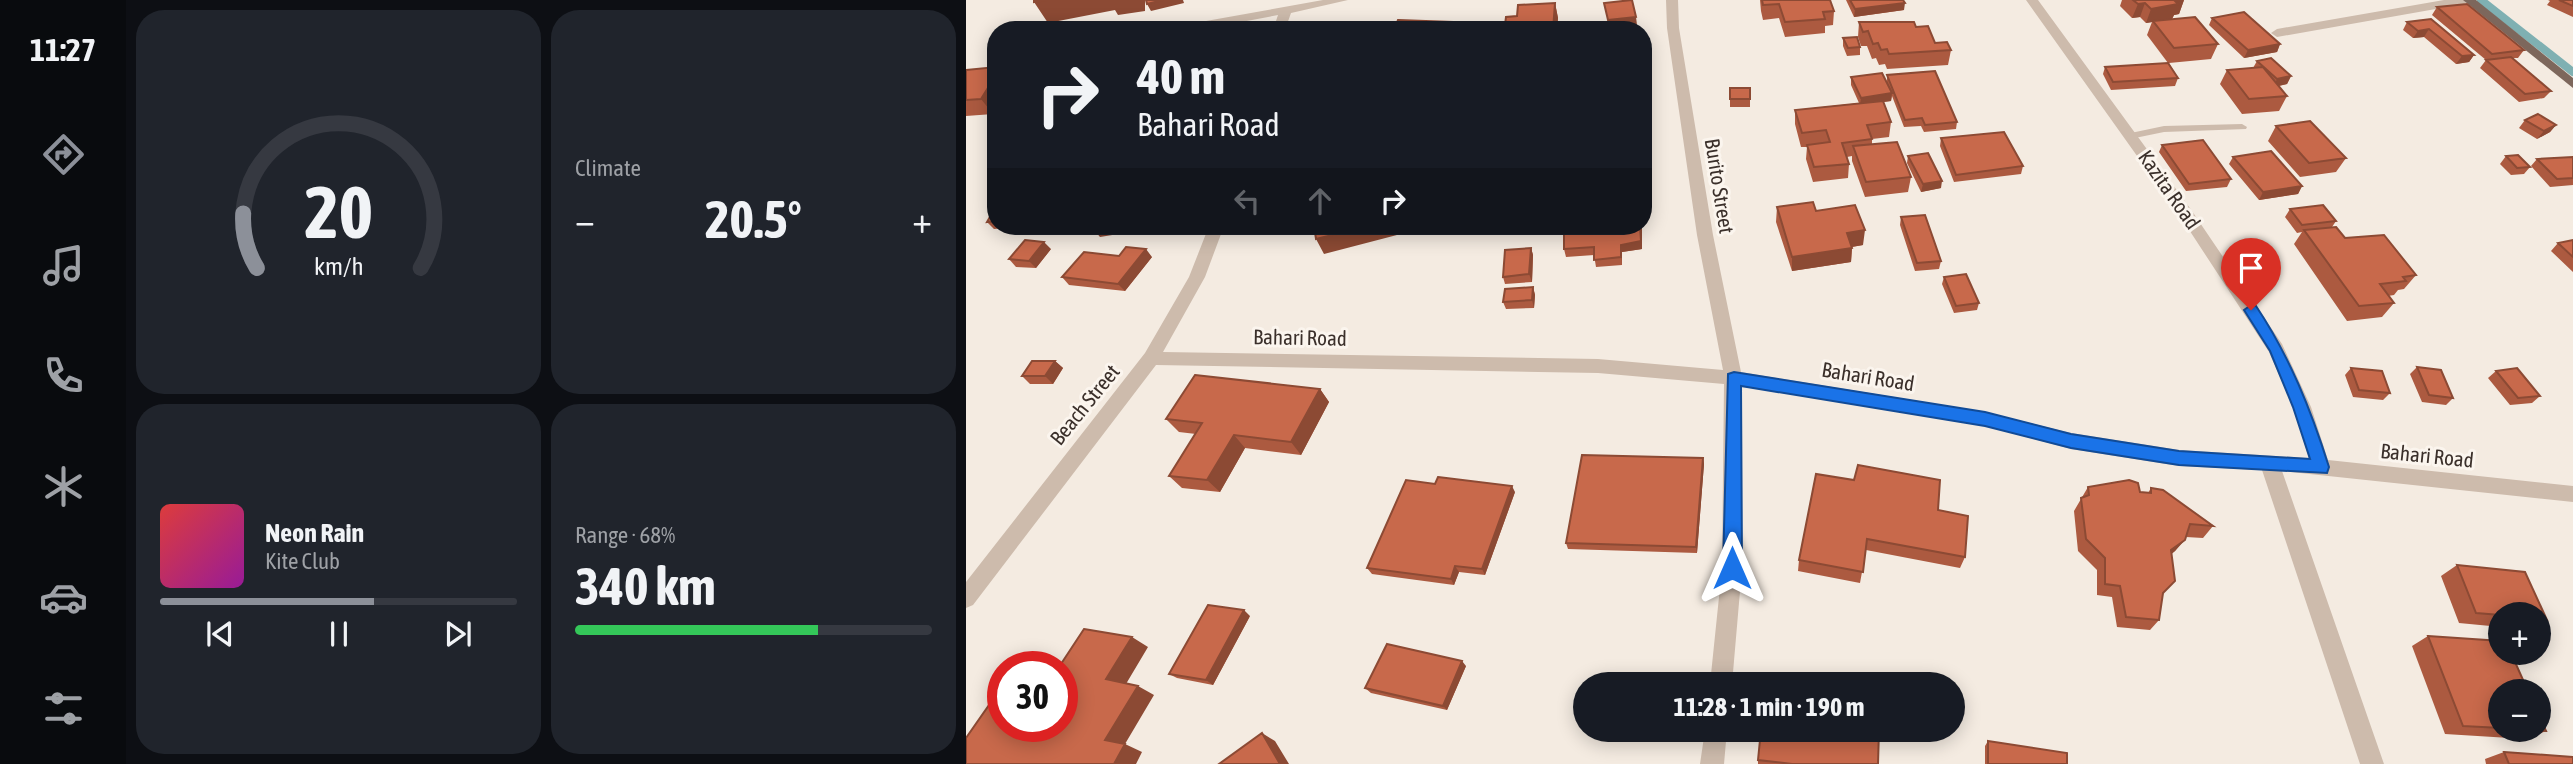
<!DOCTYPE html>
<meta charset="utf-8">
<style>
body{margin:0;font-family:"Asap Condensed",sans-serif;background:#20242c;color:#f1f3f6;height:100vh;display:flex;flex-direction:column;font-size:26px;white-space:nowrap}
*{box-sizing:border-box;margin:0}
p{font-size:23px;color:#9ea1a6}
.icon{flex:none;width:38px;height:38px;fill:none;stroke:currentColor;stroke-width:2;stroke-linecap:round;stroke-linejoin:round}
.map{position:relative;flex:1;overflow:hidden}
.sheet{display:flex;flex-direction:column;gap:10px;padding:10px;background:#0d0f14;width:840px}
.sheet>*{flex:none}
.guide{position:absolute;left:21px;top:21px;width:665px;height:214px;border-radius:28px;box-shadow:0 4px 18px #0003;background:#171b24;color:#f1f3f6;overflow:hidden}
.tools{position:absolute;left:1522px;top:602px;display:grid;gap:14px}
.tools a{display:grid;place-items:center;width:63px;height:63px;border-radius:50%;background:#171b24;box-shadow:0 4px 18px #0003;font-size:35px}
.speed{position:absolute;left:21px;top:651px;display:flex;gap:14px;font-size:35px;font-weight:700;text-align:center}
.speed>*{display:grid;place-content:center;width:91px;height:91px;border-radius:50%;background:#171b24;box-shadow:0 4px 18px #0003;line-height:1}
.speed .limit{border:10px solid #d22;background:#fff;color:#111}
.pin{position:absolute;display:grid;place-items:center;width:60px;height:60px;color:#fff;margin:-72px -30px;border-radius:50% 50% 50% 0;rotate:-45deg;box-shadow:0 0 7px #0007}
.pin .icon{rotate:45deg}
.me{position:absolute;width:77px;margin:-38px;rotate:0deg;stroke-linejoin:round;filter:drop-shadow(0 0 5px #0008)}
.turn{display:flex;align-items:center;gap:24px;height:147px;padding:0 35px;font-size:32px}
.turn .icon{width:91px;height:91px;stroke-width:2.5}
.turn b{display:block;font-size:49px;line-height:60px}
.lanes{display:flex;align-items:center;height:66px;padding:0 35px;background:#0003;justify-content:center;gap:35px;direction:ltr}
.lanes .off{opacity:.35}
.big{font-size:52px;font-weight:700;line-height:1.1}
.sheet .tile{flex:1;display:flex;flex-direction:column;justify-content:center;gap:10px;min-width:0;padding:0 24px;border-radius:28px;background:#20242c}
.sheet .dial{align-items:center;gap:0}
.dial svg{height:182px;overflow:visible;fill:none;stroke:#363941;stroke-width:7;stroke-linecap:round;text-anchor:middle}
.dial text{fill:#f1f3f6;stroke:none}
.song{display:flex;align-items:center;gap:21px}
.cover{width:84px;height:84px;border-radius:10px;background:linear-gradient(135deg,hsl(0 70% 55%),hsl(300 70% 35%))}
.played{height:7px;border-radius:4px;background:linear-gradient(90deg,#8c9099 60%,#363941 60%)}
.keys{display:flex;justify-content:space-around;direction:ltr}
.heat{display:flex;justify-content:space-between;align-items:center;font-size:38px;direction:ltr}
.charge{height:10px;border-radius:5px;background:linear-gradient(90deg,#34c759 68%,#363941 0)}
.sheet .tiles{flex:1;display:grid;gap:10px;grid-template-columns:repeat(2,1fr)}
.trip{position:absolute;left:607px;top:672px;width:392px;height:70px;border-radius:35px;background:#171b24;box-shadow:0 4px 18px #0003;font-weight:700;line-height:70px;text-align:center}
main{display:flex;flex:1;min-height:0}
.menu{display:flex;flex-direction:column;width:126px;justify-content:space-around;align-items:center;background:#090b0e;color:#9ea1a6}
.menu .icon{width:49px;height:49px}
.menu .selected{color:#8c9099}
.menu b{font-size:32px;color:#f1f3f6}
.map>svg:first-child{display:block}
.lines{fill:none;stroke-linecap:round;stroke-linejoin:round}
.stream{stroke:#7fb0b2;stroke-width:8}
.lane{fill:#cdbbac;fill-rule:evenodd}
.street{fill:#cdbbac;fill-rule:evenodd}
.primary{fill:#7d675c;fill-rule:evenodd}
.wall{fill:#ac5a40}
.shaded-wall{fill:#8c4a34}
.building{fill:#c8694b;stroke:#8c4a34;stroke-width:2}
.route{fill:#1a73e8;stroke:#114b97;stroke-width:2}
.labels{text-anchor:middle;stroke-width:6;stroke-linejoin:round;paint-order:stroke}
.street-label{font-size:21px;fill:#3b302b;stroke:#fbf5ee}
</style>
<main>
<nav class="menu">
<b>11:27</b>
<svg class="icon selected" aria-label="directions" viewBox="0 0 24 24"><path d="M12 3l9 9-9 9-9-9zM9 14v-3h6M13 9l2 2-2 2"/></svg>
<svg class="icon" aria-label="music" viewBox="0 0 24 24"><path d="M9 18V5l10-2v13"/><circle cx="6" cy="18" r="3"/><circle cx="16" cy="16" r="3"/></svg>
<svg class="icon" aria-label="phone" viewBox="0 0 24 24"><path d="M5 4h4l2 5-3 2q2 4 5 5l2-3 5 2v4C11 20 4 13 5 4z"/></svg>
<svg class="icon" aria-label="climate" viewBox="0 0 24 24"><path d="M12 3v18M4 7l16 10M4 17L20 7"/></svg>
<svg class="icon" aria-label="car" viewBox="0 0 24 24"><path d="M5 17H2v-5l4-1 3-4h7l3 4 3 1v5h-3M9 17h6M6 11h13"/><circle cx="7" cy="17" r="2"/><circle cx="17" cy="17" r="2"/></svg>
<svg class="icon" aria-label="filters" viewBox="0 0 24 24"><path d="M4 7h16M4 17h16"/><circle cx="9" cy="7" r="2"/><circle cx="15" cy="17" r="2"/></svg>
</nav>
<section class="sheet">
<div class="tiles">
<div class="tile dial"><svg viewBox="0 0 100 80">
<path d="M14 69A42 42 0 1 1 86 69"/>
<path d="M14 69A42 42 0 0 1 8 45" stroke="#8c9099"/>
<text x="50" y="56" font-size="32" font-weight="700">20</text>
<text x="50" y="72" font-size="11">km/h</text>
</svg></div>
<div class="tile"><p>Climate</p>
<div class="heat"><a>−</a><b class="big">20.5°</b><a>+</a></div>
</div>
<div class="tile">
<div class="song"><i class="cover"></i><div><b>Neon Rain</b><p>Kite Club</p></div></div>
<div class="played"></div>
<div class="keys"><svg class="icon" aria-label="previous" viewBox="0 0 24 24"><path d="M18 5L8 12l10 7zM5 5v14"/></svg><svg class="icon" aria-label="pause" viewBox="0 0 24 24"><path d="M8 5v14M16 5v14"/></svg><svg class="icon" aria-label="next" viewBox="0 0 24 24"><path d="M6 5l10 7-10 7zM19 5v14"/></svg></div>
</div>
<div class="tile"><p>Range · 68%</p><b class="big">340 km</b><div class="charge"></div></div>
</div>
</section>
<div class="map">
<svg width="1607" height="764" viewBox="0 0 1607 764">
<rect width="100%" height="100%" fill="#f4ebe1"/>
<g class="lines">
<!-- stream -->
<path class="stream" d="M1515,0L1607,72"/>
<!-- lane -->
<path class="lane" d="M1276,124L1281,127L1280,129L1198,132L1164,139L1158,136L1160,134L1198,126Z"/>
<!-- street -->
<path class="street" d="M357,0H382L325,13L319,30H307L312,15L233,30H206L212,26Z
M700,0H712L713,28L747,235L775,372L1019,412L1105,433L1213,450L1343,458L1327,407L1303,352L1216,219L1060,0H1072L1226,211L1316,344L1345,407L1362,460L1607,486V502L1316,471L1418,764H1394L1296,470L1213,466L1105,449L1019,426L776,386V568L766,684H744L756,568L758,384L632,373L190,365L7,605L0,608V582L179,353L223,277L243,226H258L239,277L197,352L632,359L757,370L731,235L701,28Z
M1478,0H1504L1498,4L1311,37L1305,33L1311,29Z
M739,730H761L758,764H734Z"/>
<!-- primary -->
<path class="primary" d="M1497,0H1510L1607,78V88Z"/>
</g>
<!-- wall -->
<path class="wall" d="M794,0H864L868,11L867,25L859,26V33L819,37L813,18L797,20L795,11Z
M880,0H937L938,10L888,17Z
M1156,0H1218L1213,14L1208,15L1206,19L1252,44L1245,59L1203,63L1212,78L1209,86L1145,90L1137,74L1139,67L1202,63L1181,35L1186,22L1180,23L1174,17L1166,18L1154,6Z
M1582,0H1607V17L1581,5L1584,1Z
M589,3L592,18L591,30H540L539,25L551,16Z
M1471,7L1558,50L1552,58H1546L1585,91L1578,98L1553,102L1514,68L1520,60L1466,15Z
M1246,18L1314,44L1311,52L1278,58L1243,25Z
M1465,19L1508,55L1503,62L1490,64L1458,37L1447,38L1437,30L1441,22Z
M893,22L950,27L969,43L985,50L982,65L921,69L919,64L913,65L910,58L906,59L901,46H895L892,37Z
M877,38L894,47V55L881,56L877,46Z
M1291,61L1325,76L1321,84L1313,86L1321,96L1313,111L1276,114L1254,84L1261,70L1287,68Z
M0,70L27,114L0,116Z
M921,75L991,122L990,129L958,132L955,126L938,127L926,96L925,101L917,102L925,122L923,137L906,139V144L945,177L942,192L899,197L886,161V156L881,157L883,164L882,178L847,182L840,159L841,147H835L829,124V110L893,103L885,85V77L921,82Z
M764,88H784V107H764Z
M1559,120L1590,125L1584,132L1571,139L1553,128Z
M1310,126L1380,158L1370,172L1334,177L1302,141Z
M975,138L1057,166L1055,174L988,182L974,146Z
M1196,145L1265,179L1261,187L1220,191L1193,152Z
M942,156L975,188L955,192L941,163Z
M1540,156L1564,167L1558,174L1545,175L1534,164Z
M1267,157L1336,186L1332,194L1293,200L1263,164Z
M1607,157V185L1584,187L1565,166L1571,159Z
M30,206V226H68L28,229L21,222Z
M811,207L850,211L897,245L886,247L885,262L826,271L810,222Z
M1324,209L1370,221L1366,227L1379,238L1450,275L1438,289L1432,290L1428,295L1422,296L1428,303L1416,317L1381,321L1328,244L1336,232L1331,233L1319,217Z
M935,217L975,261L973,269L949,271L934,225Z
M598,226L676,249L656,252V265L630,267L628,255L600,257L598,249Z
M1607,240V272L1585,251L1592,243Z
M565,248L567,255L566,282L539,284L537,277Z
M85,249L70,268L50,267L43,259Z
M153,256L186,257L159,291L103,285L96,277Z
M978,277L1013,303L1011,310L988,313L976,284Z
M567,287L569,295L568,308L540,309L537,302Z
M89,361L97,368L87,384H64L56,376Z
M1451,367L1487,398L1480,405L1456,402L1444,374Z
M1385,368L1424,393L1417,400L1387,397L1379,375Z
M1530,371L1574,396L1566,403L1544,405L1522,378Z
M354,389L363,402L335,455L279,448L254,492L216,488L203,476L230,434L213,432L200,419Z
M737,458L738,464L731,553L602,549L600,543Z
M888,480L972,510L999,557L994,568L900,550L894,583L832,571L833,560Z
M1122,487L1182,493L1185,488L1247,526L1237,538L1220,537L1209,551L1205,554L1197,595L1193,620L1184,630L1151,627L1146,597L1131,595V570L1112,551L1108,511Z
M549,492L519,575L493,572L488,585L406,574L401,568Z
M1491,565L1559,572L1581,620L1573,624V614H1535V627L1493,623L1475,576Z
M284,616L247,685L211,678L203,674Z
M1462,636L1535,691V730H1573L1580,731L1560,739L1479,734L1446,646Z
M500,666L481,710L405,693L399,688Z
M1022,741L1101,764H1019V746Z
M1538,752L1607,764H1520L1519,759Z
M792,760L912,764H792Z"/>
<!-- shaded-wall -->
<path class="shaded-wall" d="M81,0H179V11L152,15L149,10L82,23L68,2Z
M197,0H217L218,3L185,11L181,4Z
M1218,0L1213,14L1208,15L1206,19L1180,23L1185,9L1209,1Z
M589,3L592,18L591,30H587Z
M939,3L938,10L888,17L889,9Z
M1179,3L1174,17L1166,18L1172,4Z
M670,17L671,25L643,28L642,20Z
M1463,29L1458,37L1447,38L1452,31Z
M1314,44L1311,52L1278,58L1282,50Z
M1508,55L1503,62L1490,64L1496,56Z
M677,61H680L682,76H677Z
M30,75V109L27,114L15,99Z
M1325,76L1321,84L1307,87L1311,79Z
M926,93L925,101L894,105L895,98Z
M1590,125L1584,132L1571,139L1578,131Z
M976,181L975,188L955,192L957,184Z
M1336,186L1332,194L1293,200L1297,192Z
M152,226H172L171,231L134,237L128,230Z
M403,226H453L454,229L358,254L350,239Z
M674,226H676V249L656,252V265L655,245Z
M899,230L897,245L879,248L881,233Z
M78,242L85,249L70,268L63,261Z
M565,248L567,255L566,282L563,274Z
M886,248L885,262L826,271V257Z
M180,249L186,257L159,291L152,284Z
M567,287L569,295L568,308L566,300Z
M89,361L97,368L87,384L79,376Z
M354,389L363,402L335,455L325,442Z
M268,435L279,448L254,492L241,480Z
M737,458L738,464L731,553L730,547Z
M546,486L549,492L519,575L516,569Z
M1219,540L1209,551L1196,562L1205,550Z
M489,566L493,572L488,585L485,579Z
M278,610L284,616L247,685L240,680Z
M166,637L182,647L157,689L140,679Z
M496,661L500,666L481,710L477,706Z
M172,686L188,695L159,744L176,752L170,764H148L139,740Z
M296,733L309,741L323,764H314Z"/>
<!-- building -->
<path class="building" d="M68,0H81L68,2Z
M180,0H197L181,4Z
M666,0L670,17L642,20L638,3Z
M796,0H864L868,11L857,12L859,19L819,22L813,4L797,5Z
M884,0H937L939,3L889,9Z
M1167,0H1217L1209,1L1212,4L1185,9L1179,3L1172,4Z
M1593,0H1607V6Z
M589,3L587,30H564L565,24L539,25L540,17L551,16L552,5Z
M1501,4L1558,50L1526,54L1471,7Z
M1278,12L1314,44L1282,50L1246,18Z
M1229,17L1252,44L1208,48L1187,21Z
M1465,19L1508,55L1496,56L1463,29L1452,31L1441,22Z
M432,20L485,22L483,24L488,25L485,30H428Z
M893,22H948L950,27L962,26L969,43L981,42L985,50L923,54L921,49L915,50L912,43L907,44L902,31L897,32Z
M663,25L664,30H624Z
M891,37L894,47L882,48L877,38Z
M1545,57L1585,91L1559,94L1520,60Z
M1305,58L1325,76L1311,79L1291,61Z
M1202,63L1212,78L1147,82L1139,67Z
M30,67V75L15,99L0,100V70Z
M1297,67L1321,96L1283,99L1261,70Z
M969,71L991,122L959,125L956,118L939,120L921,75Z
M916,73L926,93L895,98L885,77Z
M764,88H784V99H764Z
M917,101L925,122L901,125L906,139L876,143L883,164L848,167L841,145L864,142L860,130L836,133L829,110Z
M1572,114L1590,125L1578,131L1559,120Z
M1344,121L1380,158L1343,163L1310,126Z
M1038,132L1057,166L990,175L975,138Z
M1237,140L1265,179L1223,184L1196,145Z
M931,142L945,177L900,182L887,146Z
M1305,151L1336,186L1297,192L1267,157Z
M962,153L976,181L957,184L942,156Z
M1552,155L1564,167L1551,168L1540,156Z
M1607,157V178L1591,179L1571,159Z
M847,202L850,211L889,205L899,230L881,233L886,248L826,257L811,207Z
M1357,205L1370,221L1336,225L1324,209Z
M30,206V221L21,222Z
M959,215L975,261L951,263L935,217Z
M129,226H152L128,230Z
M348,226H403L350,239Z
M598,226H674L675,241L655,245V257L628,260V247L598,249Z
M1370,227L1379,238L1418,235L1450,275L1437,277L1440,281L1414,284L1428,303L1393,306L1338,230Z
M59,240L78,242L63,261L43,259Z
M1607,240V257L1592,243Z
M160,247L180,249L152,284L96,277L118,252L153,256Z
M565,248L563,274L537,277L539,250Z
M1000,274L1013,303L990,306L978,277Z
M567,287L566,300L537,302L539,289Z
M66,361H89L79,376H56Z
M1451,367L1475,370L1487,398L1463,395Z
M1385,368L1416,371L1424,393L1393,390Z
M1551,368L1574,396L1552,398L1530,371Z
M229,375L354,389L325,442L268,435L241,480L203,476L236,423L200,419Z
M616,455L737,458L730,547L600,543Z
M892,465L974,480L972,510L1002,516L999,557L901,539L897,572L833,560L850,474L888,480Z
M472,477L546,486L516,569L489,566L485,579L401,568L440,480L469,484Z
M1163,480L1172,483L1174,492L1185,493V488L1197,490L1247,526L1224,524L1219,540L1205,550L1209,581L1197,593L1193,620L1160,617L1154,586L1139,584V558L1120,539L1115,498L1123,495L1122,487Z
M1491,565L1559,572L1581,620L1573,619V614L1535,615L1510,613Z
M242,605L278,610L240,680L203,674Z
M118,629L166,637L140,679L172,686L139,740L159,744L148,764H0V738L37,685V726H96V667H93Z
M1462,636L1535,641V653H1545L1562,691H1535V728L1497,726Z
M421,644L496,661L477,706L399,688Z
M801,679L844,684H800Z
M1573,716L1580,731L1560,730H1573Z
M795,730H913L912,764H826L792,760Z
M296,733L314,764H253Z
M1022,741L1101,753V764H1022Z
M1538,752L1607,757V764H1543Z"/>
<!-- route -->
<path class="route" d="M1285,305L1290,306C1324,357 1345,410 1363,467L1361,473L1213,465L1105,448L1019,426L775,386L776,568L773,574L766,576L760,574L757,568L762,374L768,372L1019,412L1105,434L1213,451L1344,459L1327,407L1304,351L1278,310Z"/>
<g class="labels">
<!-- street labels -->
<g class="street-label">
<text transform="translate(753 186) rotate(81)" y="7">Burito Street</text>
<text transform="translate(1203 190) rotate(55)" y="7">Kazita Road</text>
<text transform="translate(334 338) rotate(1)" y="7">Bahari Road</text>
<text transform="translate(902 377) rotate(9)" y="7">Bahari Road</text>
<text transform="translate(119 405) rotate(-51)" y="7">Beach Street</text>
<text transform="translate(1461 456) rotate(6)" y="7">Bahari Road</text>
</g>
</g>
</svg>
<div class="tools">
<a>+</a>
<a>−</a>
</div>
<div class="speed"><div class="limit">30</div></div>
<div class="pin" style="left:1285px;top:310px;background:#d93025"><svg class="icon" aria-label="arrive" viewBox="0 0 24 24"><path d="M6 21V4h12l-3 4 3 4H6"/></svg></div>
<svg class="me" style="left:766px;top:568px" viewBox="-20 -20 40 40"><path d="M0-17L14 15 0 8-14 15z" fill="#1a73e8" stroke="#fff" stroke-width="4"/></svg>
<div class="trip">11:28 · 1 min · 190 m</div>
<div class="guide">
<div class="turn"><svg class="icon" aria-label="right" viewBox="0 0 24 24"><path d="M7 20v-9h11M14 6l5 5-5 5"/></svg><div><b>40 m</b>Bahari Road</div></div>
<div class="lanes"><svg class="icon off" aria-label="left" viewBox="0 0 24 24"><path d="M17 20v-9H6M10 6l-5 5 5 5"/></svg><svg class="icon off" aria-label="ahead" viewBox="0 0 24 24"><path d="M12 20V5M6 11l6-6 6 6"/></svg><svg class="icon" aria-label="right" viewBox="0 0 24 24"><path d="M7 20v-9h11M14 6l5 5-5 5"/></svg></div>
</div>
</div>
</main>
